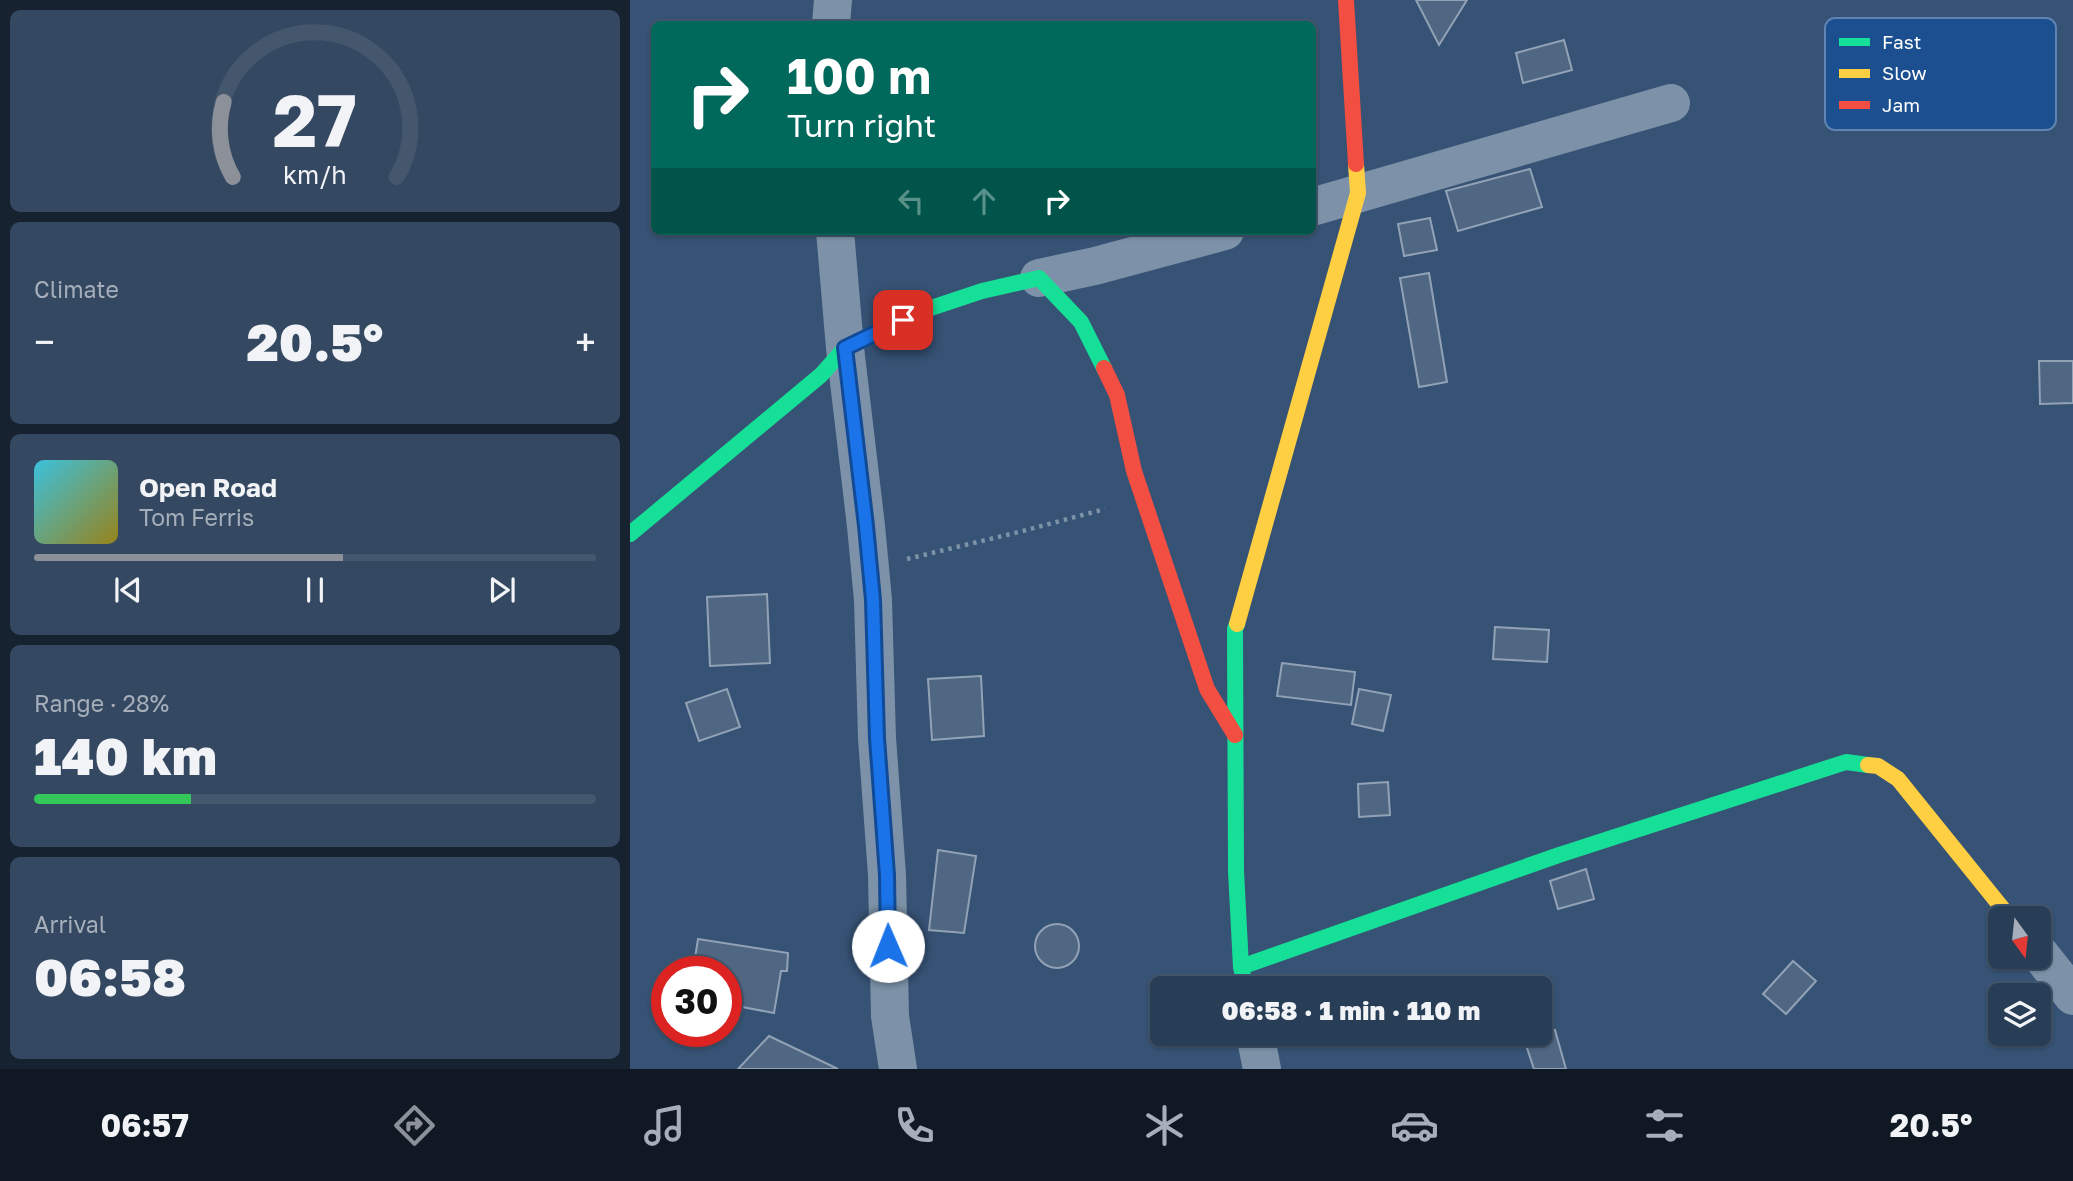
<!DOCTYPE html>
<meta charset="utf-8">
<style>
body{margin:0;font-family:"Golos Text",sans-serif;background:#344961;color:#f1f3f6;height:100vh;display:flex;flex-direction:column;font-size:26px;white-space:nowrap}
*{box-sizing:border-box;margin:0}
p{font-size:23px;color:#a5aeba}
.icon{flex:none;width:38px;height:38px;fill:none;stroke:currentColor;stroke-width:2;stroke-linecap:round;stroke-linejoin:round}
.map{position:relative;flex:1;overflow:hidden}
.side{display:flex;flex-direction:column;gap:10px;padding:10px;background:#162230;width:630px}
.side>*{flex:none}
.banner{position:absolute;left:21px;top:21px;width:665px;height:214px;border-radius:10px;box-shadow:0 2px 5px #0004,0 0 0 2px #44576d;background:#00695c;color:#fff;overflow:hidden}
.needle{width:46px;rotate:165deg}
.controls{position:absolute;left:1358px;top:906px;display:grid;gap:14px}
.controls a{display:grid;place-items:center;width:63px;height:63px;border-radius:10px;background:#283e57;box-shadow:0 2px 5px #0004,0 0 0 2px #44576d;font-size:35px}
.speed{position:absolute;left:21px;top:956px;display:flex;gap:14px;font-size:35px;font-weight:700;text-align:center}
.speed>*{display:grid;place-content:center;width:91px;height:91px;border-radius:50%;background:#283e57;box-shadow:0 2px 5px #0004,0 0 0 2px #44576d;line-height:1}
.speed .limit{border:10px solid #d22;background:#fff;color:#111}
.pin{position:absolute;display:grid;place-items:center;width:60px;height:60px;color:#fff;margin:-30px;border-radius:14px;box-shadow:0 4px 10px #0006}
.me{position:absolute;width:77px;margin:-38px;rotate:359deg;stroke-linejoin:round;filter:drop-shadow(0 0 5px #0008)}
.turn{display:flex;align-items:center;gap:24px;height:147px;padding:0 21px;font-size:32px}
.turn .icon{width:91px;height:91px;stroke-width:2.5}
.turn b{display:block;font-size:49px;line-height:60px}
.lanes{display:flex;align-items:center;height:66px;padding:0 21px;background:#0003;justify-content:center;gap:35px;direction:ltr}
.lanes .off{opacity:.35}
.big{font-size:52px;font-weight:800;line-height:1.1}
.side .card{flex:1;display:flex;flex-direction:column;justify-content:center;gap:10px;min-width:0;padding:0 24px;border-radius:10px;background:#344961}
.side .dial{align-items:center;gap:0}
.dial svg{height:182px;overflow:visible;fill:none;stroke:#44576d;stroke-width:7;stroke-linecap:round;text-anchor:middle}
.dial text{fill:#f1f3f6;stroke:none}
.song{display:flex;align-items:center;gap:21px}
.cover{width:84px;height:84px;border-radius:10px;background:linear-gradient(135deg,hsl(190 70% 55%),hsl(50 70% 35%))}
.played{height:7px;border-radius:4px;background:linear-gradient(90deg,#8c9099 55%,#44576d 55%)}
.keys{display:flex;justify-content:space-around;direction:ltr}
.heat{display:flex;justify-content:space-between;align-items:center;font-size:38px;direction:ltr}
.charge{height:10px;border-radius:5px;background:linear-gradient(90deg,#34c759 28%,#44576d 0)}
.trip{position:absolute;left:520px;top:976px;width:402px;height:70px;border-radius:10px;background:#283e57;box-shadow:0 2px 5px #0004,0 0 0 2px #44576d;font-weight:800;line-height:70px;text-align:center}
.dock{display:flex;height:112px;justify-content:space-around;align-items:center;background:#101923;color:#a5aeba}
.dock .icon{width:49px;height:49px}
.dock .current{color:#8c9099}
.dock b{font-size:32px;color:#f1f3f6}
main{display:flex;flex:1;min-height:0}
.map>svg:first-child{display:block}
.building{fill:#506783;stroke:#92a2b6;stroke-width:2}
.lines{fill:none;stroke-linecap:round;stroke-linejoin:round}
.path{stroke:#7d92a8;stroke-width:4.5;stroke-dasharray:3.5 5;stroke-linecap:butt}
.street{stroke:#7d92a8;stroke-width:38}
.fast{stroke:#16e098;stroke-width:16}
.slow{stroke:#ffcf43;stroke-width:16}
.jam{stroke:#f24e42;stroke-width:16}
.route-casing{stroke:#114b97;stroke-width:18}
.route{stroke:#1a73e8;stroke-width:12}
.key{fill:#1b4f8f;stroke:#5f84b1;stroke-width:2}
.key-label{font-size:19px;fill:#fff}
</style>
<main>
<section class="side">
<div class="card dial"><svg viewBox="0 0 100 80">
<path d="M14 69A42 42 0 1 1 86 69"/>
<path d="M14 69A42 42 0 0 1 10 36" stroke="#8c9099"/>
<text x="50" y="56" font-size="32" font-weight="700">27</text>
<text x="50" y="72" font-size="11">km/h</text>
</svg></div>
<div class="card"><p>Climate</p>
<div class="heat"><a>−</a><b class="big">20.5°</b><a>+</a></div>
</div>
<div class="card">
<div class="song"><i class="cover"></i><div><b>Open Road</b><p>Tom Ferris</p></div></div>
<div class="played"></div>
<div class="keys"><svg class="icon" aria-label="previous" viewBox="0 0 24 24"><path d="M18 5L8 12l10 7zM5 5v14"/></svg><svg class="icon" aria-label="pause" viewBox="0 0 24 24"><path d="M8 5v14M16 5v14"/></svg><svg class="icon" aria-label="next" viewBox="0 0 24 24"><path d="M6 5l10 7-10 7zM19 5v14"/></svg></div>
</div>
<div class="card"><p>Range · 28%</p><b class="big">140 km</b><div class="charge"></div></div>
<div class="card"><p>Arrival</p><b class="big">06:58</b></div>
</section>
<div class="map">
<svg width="1443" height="1069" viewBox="0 0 1443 1069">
<rect width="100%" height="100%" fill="#365274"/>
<!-- building -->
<path class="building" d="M786,0H837L809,45Z
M934,40L942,70L893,83L886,53Z
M900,169L912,207L828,231L816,191Z
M800,218L807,250L774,256L768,224Z
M799,273L817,382L789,387L770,278Z
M1409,361H1443V403L1410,404Z
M137,594L140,663L80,666L77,597Z
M865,627L919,630L917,662L863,659Z
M652,663L725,672L721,705L647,696Z
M351,676L354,736L302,740L298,679Z
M97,689L110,727L69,741L56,703Z
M729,689L761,695L753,731L722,724Z
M758,782L760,815L729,817L728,784Z
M308,850L346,856L334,933L299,930Z
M956,869L964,899L928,909L920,881Z
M405 946a22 22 0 1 1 44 0a22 22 0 1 1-44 0Z
M68,939L158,953L157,971H151L144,1013L96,1004V971H63Z
M1163,961L1186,981L1156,1014L1133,994Z
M925,1030L936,1069H904L894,1039Z
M139,1036L208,1069H108Z"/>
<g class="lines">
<!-- path -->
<path class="path" d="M277,559L389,532L475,509"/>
<!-- street -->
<path class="street" d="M201,24L203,0
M682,207L1041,103
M205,231L215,348L236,526L243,600L247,738L257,875L260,1016L268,1069
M409,278L465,266L595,231
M1409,953L1443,996
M625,1034L632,1069"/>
<!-- fast -->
<path class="fast" d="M0,534L191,375L215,348L292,311L352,291L409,278L451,322L474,368
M607,624L605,629L606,871L611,967L616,989
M611,967L929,855L1216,762L1238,765"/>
<!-- slow -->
<path class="slow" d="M607,624L728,193L726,164
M1238,765L1248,766L1268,779L1381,919"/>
<!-- jam -->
<path class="jam" d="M716,0L726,164
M474,368L487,395L504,471L577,689L605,735"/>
</g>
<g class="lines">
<defs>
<path id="route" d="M258,946L257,875L247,738L243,600L236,526L215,348L273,320"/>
</defs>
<!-- route casing -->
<use href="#route" class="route-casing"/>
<!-- route -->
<use href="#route" class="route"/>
</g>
<!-- legend -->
<rect x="1195" y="18" width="231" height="112" rx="10" class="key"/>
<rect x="1209" y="38" width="31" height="8" fill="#16e098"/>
<rect x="1209" y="69" width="31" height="9" fill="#ffcf43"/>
<rect x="1209" y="101" width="31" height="8" fill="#f24e42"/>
<g class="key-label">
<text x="1252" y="49">Fast</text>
<text x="1252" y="80">Slow</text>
<text x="1252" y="112">Jam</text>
</g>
</svg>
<div class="controls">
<a><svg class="needle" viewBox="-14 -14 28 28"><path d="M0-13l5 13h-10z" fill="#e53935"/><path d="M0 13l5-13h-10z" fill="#a5aeba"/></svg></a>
<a><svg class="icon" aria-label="layers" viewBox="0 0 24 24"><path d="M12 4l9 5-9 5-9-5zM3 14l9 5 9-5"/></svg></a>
</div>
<div class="speed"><div class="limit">30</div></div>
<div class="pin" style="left:273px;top:320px;background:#d93025"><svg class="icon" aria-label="arrive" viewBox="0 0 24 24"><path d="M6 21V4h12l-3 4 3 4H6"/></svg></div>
<svg class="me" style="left:258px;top:946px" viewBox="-20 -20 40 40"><circle r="19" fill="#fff"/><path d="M0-13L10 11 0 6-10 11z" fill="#1a73e8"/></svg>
<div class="trip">06:58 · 1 min · 110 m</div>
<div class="banner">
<div class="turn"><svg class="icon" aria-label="right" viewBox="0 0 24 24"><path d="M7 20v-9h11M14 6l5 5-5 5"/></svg><div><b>100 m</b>Turn right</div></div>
<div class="lanes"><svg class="icon off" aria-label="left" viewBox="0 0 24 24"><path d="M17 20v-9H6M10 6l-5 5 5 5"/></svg><svg class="icon off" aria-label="ahead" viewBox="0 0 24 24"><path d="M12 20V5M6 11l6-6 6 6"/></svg><svg class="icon" aria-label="right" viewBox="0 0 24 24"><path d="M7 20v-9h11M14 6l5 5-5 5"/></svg></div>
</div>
</div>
</main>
<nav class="dock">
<b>06:57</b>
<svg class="icon current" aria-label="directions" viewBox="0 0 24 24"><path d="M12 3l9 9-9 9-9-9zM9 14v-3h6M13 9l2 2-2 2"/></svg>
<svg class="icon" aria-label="music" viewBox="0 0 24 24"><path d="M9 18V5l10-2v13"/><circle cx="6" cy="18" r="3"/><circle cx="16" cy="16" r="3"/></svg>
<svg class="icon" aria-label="phone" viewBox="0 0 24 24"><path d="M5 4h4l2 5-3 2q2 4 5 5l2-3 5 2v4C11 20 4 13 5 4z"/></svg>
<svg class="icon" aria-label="climate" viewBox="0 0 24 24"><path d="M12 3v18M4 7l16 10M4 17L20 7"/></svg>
<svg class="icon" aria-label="car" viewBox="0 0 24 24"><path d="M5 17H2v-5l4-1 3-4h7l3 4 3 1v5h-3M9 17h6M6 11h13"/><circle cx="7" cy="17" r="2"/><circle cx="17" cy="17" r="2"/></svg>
<svg class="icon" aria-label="filters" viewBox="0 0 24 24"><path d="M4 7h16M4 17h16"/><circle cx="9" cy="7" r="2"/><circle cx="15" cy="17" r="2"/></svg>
<b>20.5°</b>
</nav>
